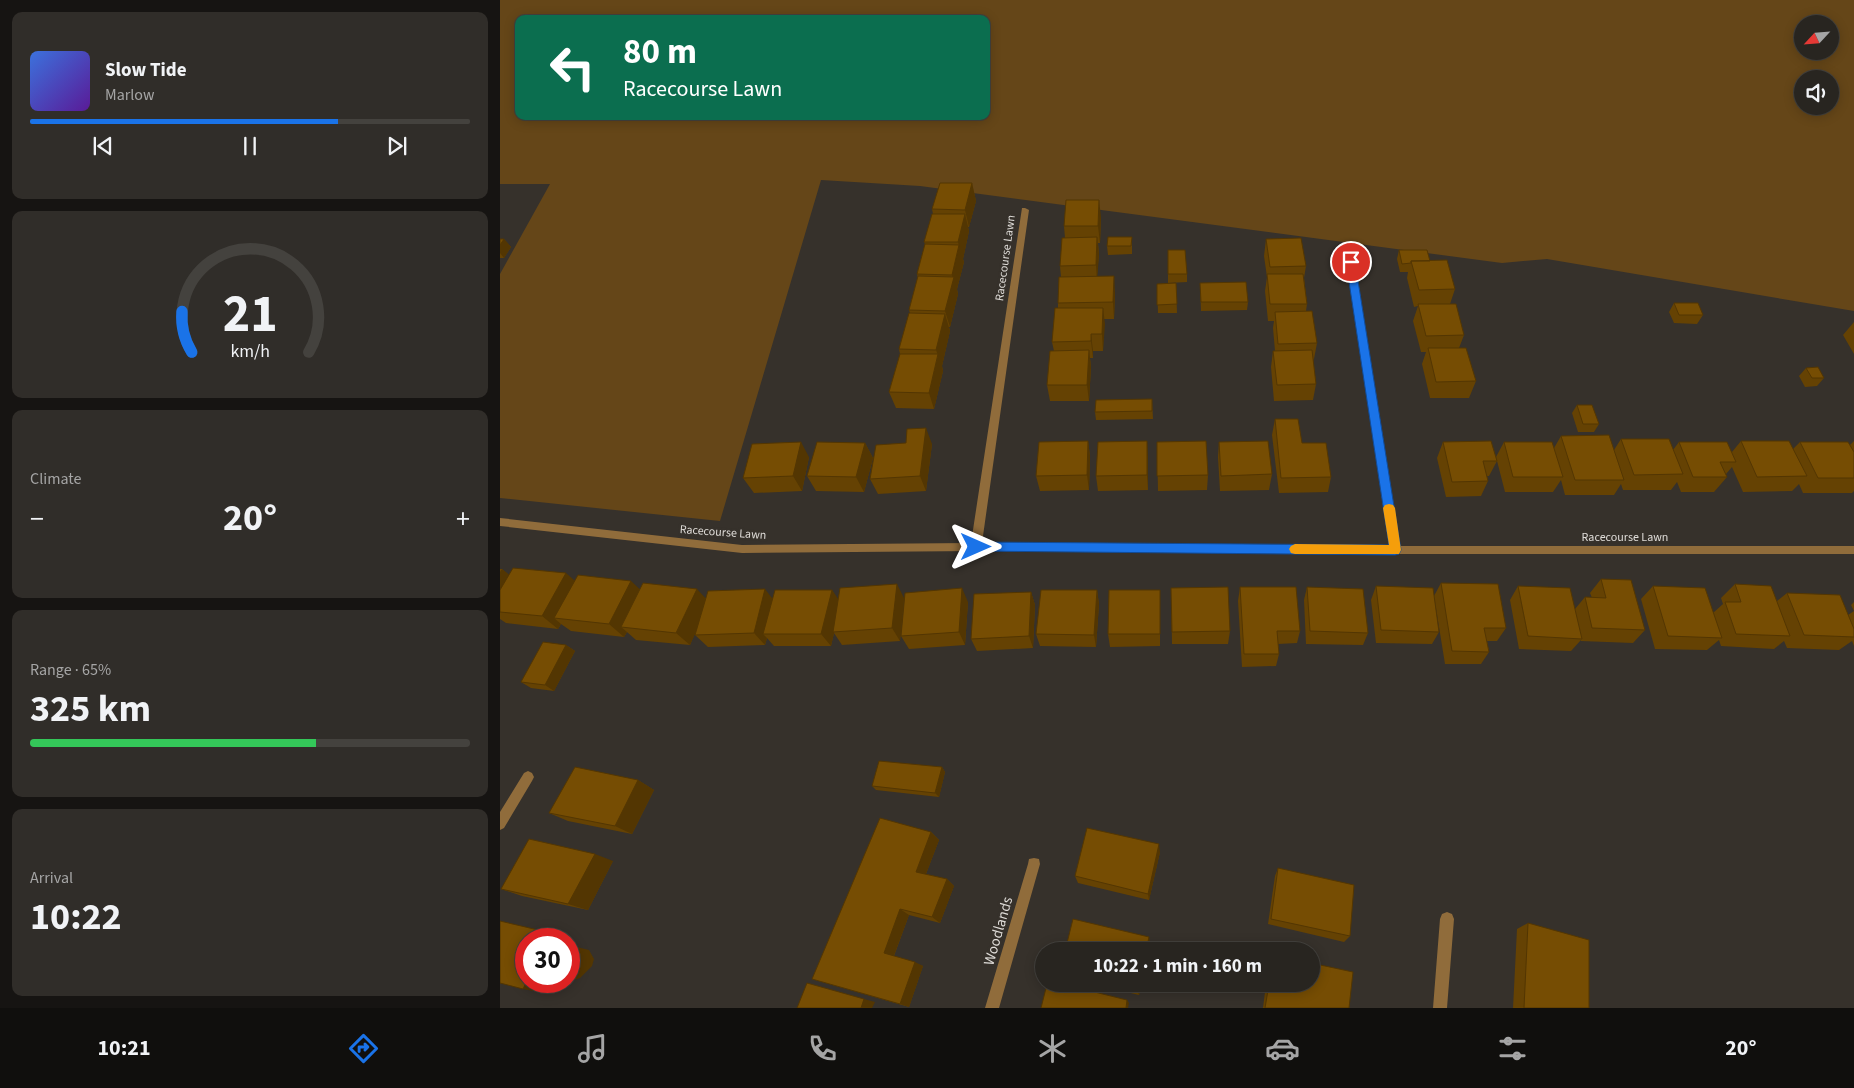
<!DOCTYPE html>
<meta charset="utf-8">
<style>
body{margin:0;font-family:"Source Sans 3",sans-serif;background:#302d29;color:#f1f3f6;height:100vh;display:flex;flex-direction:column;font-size:19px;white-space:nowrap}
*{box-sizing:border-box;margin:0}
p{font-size:16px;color:#a5a5a5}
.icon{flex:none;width:28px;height:28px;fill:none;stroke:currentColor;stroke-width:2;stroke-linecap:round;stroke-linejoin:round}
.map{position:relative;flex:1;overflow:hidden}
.details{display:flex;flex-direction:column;gap:12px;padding:12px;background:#161412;width:500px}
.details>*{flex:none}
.hud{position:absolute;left:15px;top:15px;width:475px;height:105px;border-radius:10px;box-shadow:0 2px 12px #0003,0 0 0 1px #44423e;background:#0b6e4f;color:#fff;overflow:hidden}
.needle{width:32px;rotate:244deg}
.controls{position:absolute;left:1294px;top:15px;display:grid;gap:10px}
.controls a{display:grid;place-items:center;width:45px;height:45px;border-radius:50%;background:#282520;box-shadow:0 2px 12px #0003,0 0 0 1px #44423e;font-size:25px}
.speed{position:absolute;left:15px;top:928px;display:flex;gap:10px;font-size:25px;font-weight:700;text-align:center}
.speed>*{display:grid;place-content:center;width:65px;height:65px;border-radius:50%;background:#282520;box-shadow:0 2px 12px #0003,0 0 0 1px #44423e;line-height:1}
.speed .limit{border:8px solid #d22;background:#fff;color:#111}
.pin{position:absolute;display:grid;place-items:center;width:42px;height:42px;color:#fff;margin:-21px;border:2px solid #fff;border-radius:50%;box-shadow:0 1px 5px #0007}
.me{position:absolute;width:55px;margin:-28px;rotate:90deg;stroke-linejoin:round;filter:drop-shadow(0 0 4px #0008)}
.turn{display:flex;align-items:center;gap:18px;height:105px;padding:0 25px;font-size:22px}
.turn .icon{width:65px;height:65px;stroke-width:2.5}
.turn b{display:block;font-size:35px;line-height:42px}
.big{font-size:38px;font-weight:700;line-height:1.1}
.details .widget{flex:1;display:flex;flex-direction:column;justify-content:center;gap:8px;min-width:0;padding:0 18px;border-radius:10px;background:#302d29}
.details .dial{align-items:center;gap:0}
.dial svg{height:130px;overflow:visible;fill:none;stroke:#44423e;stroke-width:7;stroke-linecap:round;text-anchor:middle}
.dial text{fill:#f1f3f6;stroke:none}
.song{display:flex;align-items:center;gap:15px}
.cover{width:60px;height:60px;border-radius:8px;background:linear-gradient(135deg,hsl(220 70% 55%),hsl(270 70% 35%))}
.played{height:5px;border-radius:2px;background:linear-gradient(90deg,#1a73e8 70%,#44423e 70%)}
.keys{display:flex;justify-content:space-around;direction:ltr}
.heat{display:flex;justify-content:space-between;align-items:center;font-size:28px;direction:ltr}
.charge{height:8px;border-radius:4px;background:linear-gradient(90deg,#34c759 65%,#44423e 0)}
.trip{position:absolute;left:535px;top:942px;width:285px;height:50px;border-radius:25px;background:#282520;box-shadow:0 2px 12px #0003,0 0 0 1px #44423e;font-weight:700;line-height:50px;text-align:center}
.menu{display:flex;height:80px;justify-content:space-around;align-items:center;background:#100f0d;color:#a5a5a5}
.menu .icon{width:35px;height:35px}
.menu .current{color:#1a73e8}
.menu b{font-size:22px;color:#f1f3f6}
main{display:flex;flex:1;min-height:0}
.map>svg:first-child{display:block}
.green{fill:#654618;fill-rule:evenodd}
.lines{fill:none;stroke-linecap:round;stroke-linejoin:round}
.street{fill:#906c3b;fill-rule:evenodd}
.wall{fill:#654203}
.shaded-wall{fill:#533602}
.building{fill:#764d03;stroke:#533602}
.route{fill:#1a73e8;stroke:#114b97}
.slow{fill:#f59e0b}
.labels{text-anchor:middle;stroke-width:5;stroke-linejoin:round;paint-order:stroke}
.street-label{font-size:12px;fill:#dfdcd8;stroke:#36312b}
.near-street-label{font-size:15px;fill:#dfdcd8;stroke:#36312b}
</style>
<main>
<section class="details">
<div class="widget">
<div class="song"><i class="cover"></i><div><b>Slow Tide</b><p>Marlow</p></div></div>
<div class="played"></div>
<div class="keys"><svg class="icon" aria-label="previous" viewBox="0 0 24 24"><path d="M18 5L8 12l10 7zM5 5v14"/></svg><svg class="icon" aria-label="pause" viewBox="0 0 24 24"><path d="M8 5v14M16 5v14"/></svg><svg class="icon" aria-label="next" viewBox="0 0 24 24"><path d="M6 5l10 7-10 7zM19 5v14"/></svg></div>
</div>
<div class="widget dial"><svg viewBox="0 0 100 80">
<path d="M14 69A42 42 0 1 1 86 69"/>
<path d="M14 69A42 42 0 0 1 8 44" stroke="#1a73e8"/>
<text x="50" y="56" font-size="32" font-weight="700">21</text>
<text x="50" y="72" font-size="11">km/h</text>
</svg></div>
<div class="widget"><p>Climate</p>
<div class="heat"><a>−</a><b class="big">20°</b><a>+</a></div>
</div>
<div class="widget"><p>Range · 65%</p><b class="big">325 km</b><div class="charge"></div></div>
<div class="widget"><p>Arrival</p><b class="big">10:22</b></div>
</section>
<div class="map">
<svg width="1354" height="1008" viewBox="0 0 1354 1008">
<rect width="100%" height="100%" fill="#36312b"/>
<!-- green -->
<path class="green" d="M0,0H1354V311L1047,259L1002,263L420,186L321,180L220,521L0,498V274L50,184H0ZM19,19H486V116H19ZM1302,24H1330V51H1302ZM1302,79H1330V106H1302Z"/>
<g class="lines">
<!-- street -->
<path class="street" d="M522,208H525L529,210L482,543L889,546L847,262L851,259L855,262L899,546H1354V554H895L476,551L242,553L0,526V518L242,545L471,543Z
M28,771L32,773L34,777L32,781L4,828L0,830V812L24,773Z
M534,858L539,859L540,864L499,1008H485L528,864L529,859Z
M947,912L952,914L954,919L947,1008H933L940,919L942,914Z"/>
</g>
<!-- wall -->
<path class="wall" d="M472,183L476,201L469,227H468L469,231L463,259L464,262L457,289L458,294L450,327H449L450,331L442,366L443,371L434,409L396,408L389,392L400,354L399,349L410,313L409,310L418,278L417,274L425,244L424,242L433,214L432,209Z
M601,217L600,243H598L599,254L597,276L615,293L614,319H604L603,351H593V358H590L591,367L589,401H550L547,385L554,351L552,342L558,308V303L561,277L560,266L565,238L564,226Z
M632,237V254L608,255L607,246Z
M0,239H4L11,247L4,258H0Z
M766,239L806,266L804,278L807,304L806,311L817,343L814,359L813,360L816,384L813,400L774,401L771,367L773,351H775L773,328L774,321H768L765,291L767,277L764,256Z
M668,250L687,274V282L668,283Z
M899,250L930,261L955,289L950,304L964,335L959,348L976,381L969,398H930L922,364L926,352H921L913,321L918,306L914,307L907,278L908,272H900L897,259Z
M676,283L677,313H658L657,284Z
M700,283L748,302L747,310L701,311Z
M1174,303L1203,315L1197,324L1174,323L1169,312Z
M1354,322V354L1343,335Z
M1306,368L1324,378L1317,386L1305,387L1299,376Z
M652,399L653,419L596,420L595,412Z
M1077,405L1099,424L1094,432H1078L1072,413Z
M775,419L802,443L831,477L828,492L779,493L772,435Z
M1061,436L1114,450L1121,439L1173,450L1179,442L1232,452L1241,441L1293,449L1300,442L1350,445L1354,441V491L1352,493H1303L1299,484L1292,491L1243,492L1232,467L1226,474L1227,477L1214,492H1181L1177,482L1171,490H1123L1121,484L1114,495H1065L1061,480L1053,492H1005L996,457L1004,442L1054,448Z
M588,441L590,456L589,490L540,491L536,476Z
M657,442L708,475L707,490L658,491Z
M719,442L772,474L769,490L720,491L718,457Z
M943,442L997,461L989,476H987L988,481L981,496L946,497L937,458Z
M365,443L373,458L364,492L316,491L307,476Z
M406,443L432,444L426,491L378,494L370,479Z
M648,456V490L598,491L596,476Z
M309,457L302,491L254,493L243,478Z
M0,569H2L9,575L75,581L206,598L273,599L332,590L338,600L404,598L400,641L342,645L334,633L331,646H274L267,638L265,645L208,647L195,635L196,631L190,645L136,640L127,632L124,637L71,631L61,624L58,629L6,623L0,619Z
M1101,579L1145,630L1133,643L1081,641V640L1071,651L1019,649L1010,600L1018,586L1075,609L1085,597L1092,598L1090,593Z
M941,583L1006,628L997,641H987L989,652L981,664H945L934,596Z
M1235,584L1277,601L1287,593L1348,615L1354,611L1351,605L1354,602V646L1352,641L1339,650L1287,648L1284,641L1274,649L1221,646L1219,640L1207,650L1155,649L1141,599L1153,586L1213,613L1223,604L1221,598Z
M876,586L939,632L932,644L876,643L871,600Z
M740,587L800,631L797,643L778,644L779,654L776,666L742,667L738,601Z
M807,587L868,633L863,645L806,644L804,600Z
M671,588L730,631L728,644H672Z
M597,590L599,604L596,647L540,646L536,634Z
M531,592L535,605L533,648L477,651L471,639Z
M468,602L465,645L409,649L401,636Z
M660,603V646L610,647L608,634Z
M66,645L75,651L54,691L31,688L21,682Z
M442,767L445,772L439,797L376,790L372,786Z
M138,780L154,790L132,834L68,821L49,813Z
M431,832L439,840L426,874L447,879L454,886L440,923L409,915L394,956L423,966L409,1007L312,979Z
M660,852L649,900L578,883L575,876Z
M113,861L88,910L22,896L1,889Z
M778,868L850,936L844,942L768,924L775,876Z
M1028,923L1089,1008H1013L1017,929Z
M593,984H642L639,995Z
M766,984H811L849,1008H763Z"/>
<!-- shaded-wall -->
<path class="shaded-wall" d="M472,183L476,201L469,227L465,210Z
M599,200L601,217L600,243L598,226Z
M465,214L469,231L463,259L464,262L457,289L458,294L450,327L445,311L453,279L452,275L459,246L458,242Z
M597,237L599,254L597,282L596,265Z
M4,239L11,247L4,258L0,253V245Z
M614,276L615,293L614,319L613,302Z
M603,308L605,324L603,351L602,334Z
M445,314L450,331L442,366L443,371L434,409L429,393L438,355L436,350Z
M591,334L593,351V358L591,341Z
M589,350L591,367L589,401L587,385Z
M426,428L432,444L426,491L420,476Z
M588,441L590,456L589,490L587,475Z
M647,441L648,456V490L647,475Z
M301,442L309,457L302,491L293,476Z
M365,443L373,458L364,492L356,477Z
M2,569L19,583L0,612V572Z
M66,573L82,587L54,618L61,624L58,629L42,616Z
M131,581L145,594L121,627L127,632L124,637L109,624Z
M397,584L404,598L400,641L392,628Z
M462,588L468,602L465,645L459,632Z
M197,589L209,602L190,645L176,633Z
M265,589L275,602L263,634L267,638L265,645L254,633Z
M332,590L341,603L331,646L321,634Z
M597,590L599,604L596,647L594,635Z
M531,592L535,605L533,648L529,636Z
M66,645L75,651L54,691L45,685Z
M442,767L445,772L439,797L435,793Z
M138,780L154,790L132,834L115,826Z
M431,832L439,840L424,879L416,872Z
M659,844L660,852L649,900L648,894Z
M95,854L113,861L88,910L68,904Z
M447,879L454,886L440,923L432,917Z
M400,909L409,915L393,958L384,953Z
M51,933L72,938L69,944V939H48Z
M649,937L650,942L648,951H646Z
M69,945L89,950L94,959L92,966L80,978L74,980L69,979Z
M415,962L423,966L409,1007L400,1004Z
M27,981H50L44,993L23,989Z
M640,984H642L639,995L638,992Z
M364,999L375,1002L372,1008H361Z
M627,1000L629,1003L628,1008H626Z"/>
<!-- building -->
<path class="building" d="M440,183H472L465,210L432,209Z
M566,200H599L598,226H564Z
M432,214H465L458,242H424Z
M597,237L596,265L560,266L562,238Z
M608,237H632L631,246H607Z
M801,238L806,266L770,267L766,239Z
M0,239H4L0,245Z
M425,244L459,245L452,275L417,274Z
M668,250H685L687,274H668Z
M899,250H927L930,261H911V263L902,264Z
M947,260L955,289L919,290L911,261Z
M767,274H803L807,304H770Z
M418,276L454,277L445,311L409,310Z
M614,276L613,302L558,303L559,277Z
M746,282L748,302H701L700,283Z
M676,283L677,304L657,305V284Z
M1174,303H1198L1203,315H1179Z
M918,304H956L964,335L926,336Z
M555,308H603L602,334H591V341L552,342Z
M812,311L817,343L778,344L775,312Z
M409,313L445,314L436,350L399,349Z
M928,348H966L976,381L936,382Z
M589,350L587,385H547L550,351Z
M812,350L816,384L777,385L773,351Z
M400,354H438L429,393L389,392Z
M1318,367L1324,378H1312L1306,368Z
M652,399V411L595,412L596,400Z
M1077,405H1092L1099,424H1083Z
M775,419H798L802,443H826L831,477L781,478Z
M426,428L420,476L370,479L376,445L406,443L407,429Z
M1109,435L1124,480H1075L1061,436Z
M1121,439H1169L1183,474L1134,475Z
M588,441L587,475L536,476L539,442Z
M647,441V475L596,476L598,442Z
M706,441L708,475L657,476V442Z
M768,441L772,474L721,476L719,442Z
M991,441L997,461H983L988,481L952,482L943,442Z
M1241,441H1289L1307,476L1257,477Z
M301,442L293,476L243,478L252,444Z
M317,442L365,443L356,477L307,476Z
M1004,442H1052L1063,477H1013Z
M1179,442H1227L1236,462H1220L1227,477H1193Z
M1300,442H1348L1354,452V478H1318Z
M13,568L66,573L42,616L0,612V590Z
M78,575L131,581L109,624L54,618Z
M1101,579L1131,580L1145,630L1092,628L1085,597L1106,598Z
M143,583L197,589L176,633L121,627Z
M941,583L998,584L1006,628H984L989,652L952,651Z
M397,584L392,628L333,632L340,588Z
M1235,584L1271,586L1290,636L1236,634L1225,602H1241Z
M876,586L933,588L939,632L881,630Z
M1018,586L1070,588L1082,639L1028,636Z
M1153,586L1205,588L1222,638L1168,636Z
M728,587L730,631L672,632L671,588Z
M740,587H796L800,631H777L779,654H744Z
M807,587L863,589L868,633L810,631Z
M462,588L459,632L401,636L405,593Z
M265,589L254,633L195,635L208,591Z
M275,590H332L321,634H263Z
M541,590H597L594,635L536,634Z
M609,590H660V634H608Z
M531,592L529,636L471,639L474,594Z
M1287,593L1340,595L1354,629V637L1304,635Z
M43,642L66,645L45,685L21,682Z
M379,761L442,767L435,793L372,786Z
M75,767L138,780L115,826L49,813Z
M380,818L431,832L416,872L447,879L432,917L400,909L384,953L415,962L400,1004L312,979Z
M587,828L659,844L648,894L575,876Z
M29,839L95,854L68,904L1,889Z
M778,868L854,885L850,936L771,919Z
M573,919L649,937L646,951H565Z
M0,921L51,933L48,939H26L27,981L23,989L0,983Z
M1028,923L1089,940V1008H1024Z
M69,945L74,955L72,962L69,965Z
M811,963L853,972L849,1008H765L769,984H811Z
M307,983L364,999L361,1008H297Z
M547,984H562L627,1000L626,1008H541Z
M607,984H640L638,992Z"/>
<!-- route -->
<path class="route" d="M851,258L855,262L901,550L899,554L895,555L471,551L470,547L471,543L476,542L889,545L846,262Z"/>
<!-- slow -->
<path class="slow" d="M889,504L893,505L895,508L901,550L899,554H795L791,553L789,549L791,546L795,544L889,545L883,508L885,505Z"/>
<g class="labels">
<!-- street labels -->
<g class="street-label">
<text transform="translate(505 258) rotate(-82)" y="4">Racecourse Lawn</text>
<text transform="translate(223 532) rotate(4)" y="4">Racecourse Lawn</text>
<text x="1125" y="541">Racecourse Lawn</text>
</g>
<!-- near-street labels -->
<g class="near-street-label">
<text transform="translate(498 931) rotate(-74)" y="5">Woodlands</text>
</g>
</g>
</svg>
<div class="controls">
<a><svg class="needle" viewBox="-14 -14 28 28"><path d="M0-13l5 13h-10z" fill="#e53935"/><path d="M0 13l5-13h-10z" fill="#a5a5a5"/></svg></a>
<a><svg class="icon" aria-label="sound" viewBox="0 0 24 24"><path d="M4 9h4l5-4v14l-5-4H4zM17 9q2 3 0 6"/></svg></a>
</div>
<div class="speed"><div class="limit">30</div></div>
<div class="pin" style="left:851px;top:262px;background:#d93025"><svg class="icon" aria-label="arrive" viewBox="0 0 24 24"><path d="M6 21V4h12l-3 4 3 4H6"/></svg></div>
<svg class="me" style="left:476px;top:547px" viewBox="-20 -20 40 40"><path d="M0-17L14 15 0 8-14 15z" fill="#1a73e8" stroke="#fff" stroke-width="4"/></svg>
<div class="trip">10:22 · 1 min · 160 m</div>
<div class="hud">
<div class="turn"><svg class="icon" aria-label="left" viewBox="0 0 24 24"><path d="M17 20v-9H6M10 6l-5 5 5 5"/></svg><div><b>80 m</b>Racecourse Lawn</div></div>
</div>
</div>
</main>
<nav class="menu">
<b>10:21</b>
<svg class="icon current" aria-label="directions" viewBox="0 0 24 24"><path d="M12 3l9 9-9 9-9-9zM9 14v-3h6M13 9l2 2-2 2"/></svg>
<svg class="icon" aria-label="music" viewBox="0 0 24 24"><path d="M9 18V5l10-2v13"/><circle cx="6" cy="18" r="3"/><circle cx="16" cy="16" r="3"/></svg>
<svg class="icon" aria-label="phone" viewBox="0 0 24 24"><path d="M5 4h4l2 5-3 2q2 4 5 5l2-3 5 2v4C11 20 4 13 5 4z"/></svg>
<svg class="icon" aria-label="climate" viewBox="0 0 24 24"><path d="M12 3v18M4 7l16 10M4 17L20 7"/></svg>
<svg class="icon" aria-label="car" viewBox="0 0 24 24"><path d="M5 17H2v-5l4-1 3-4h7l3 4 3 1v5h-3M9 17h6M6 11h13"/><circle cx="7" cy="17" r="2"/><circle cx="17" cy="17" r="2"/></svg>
<svg class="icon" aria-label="filters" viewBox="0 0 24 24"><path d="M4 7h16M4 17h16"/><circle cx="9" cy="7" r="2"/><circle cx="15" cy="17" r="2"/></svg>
<b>20°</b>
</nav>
